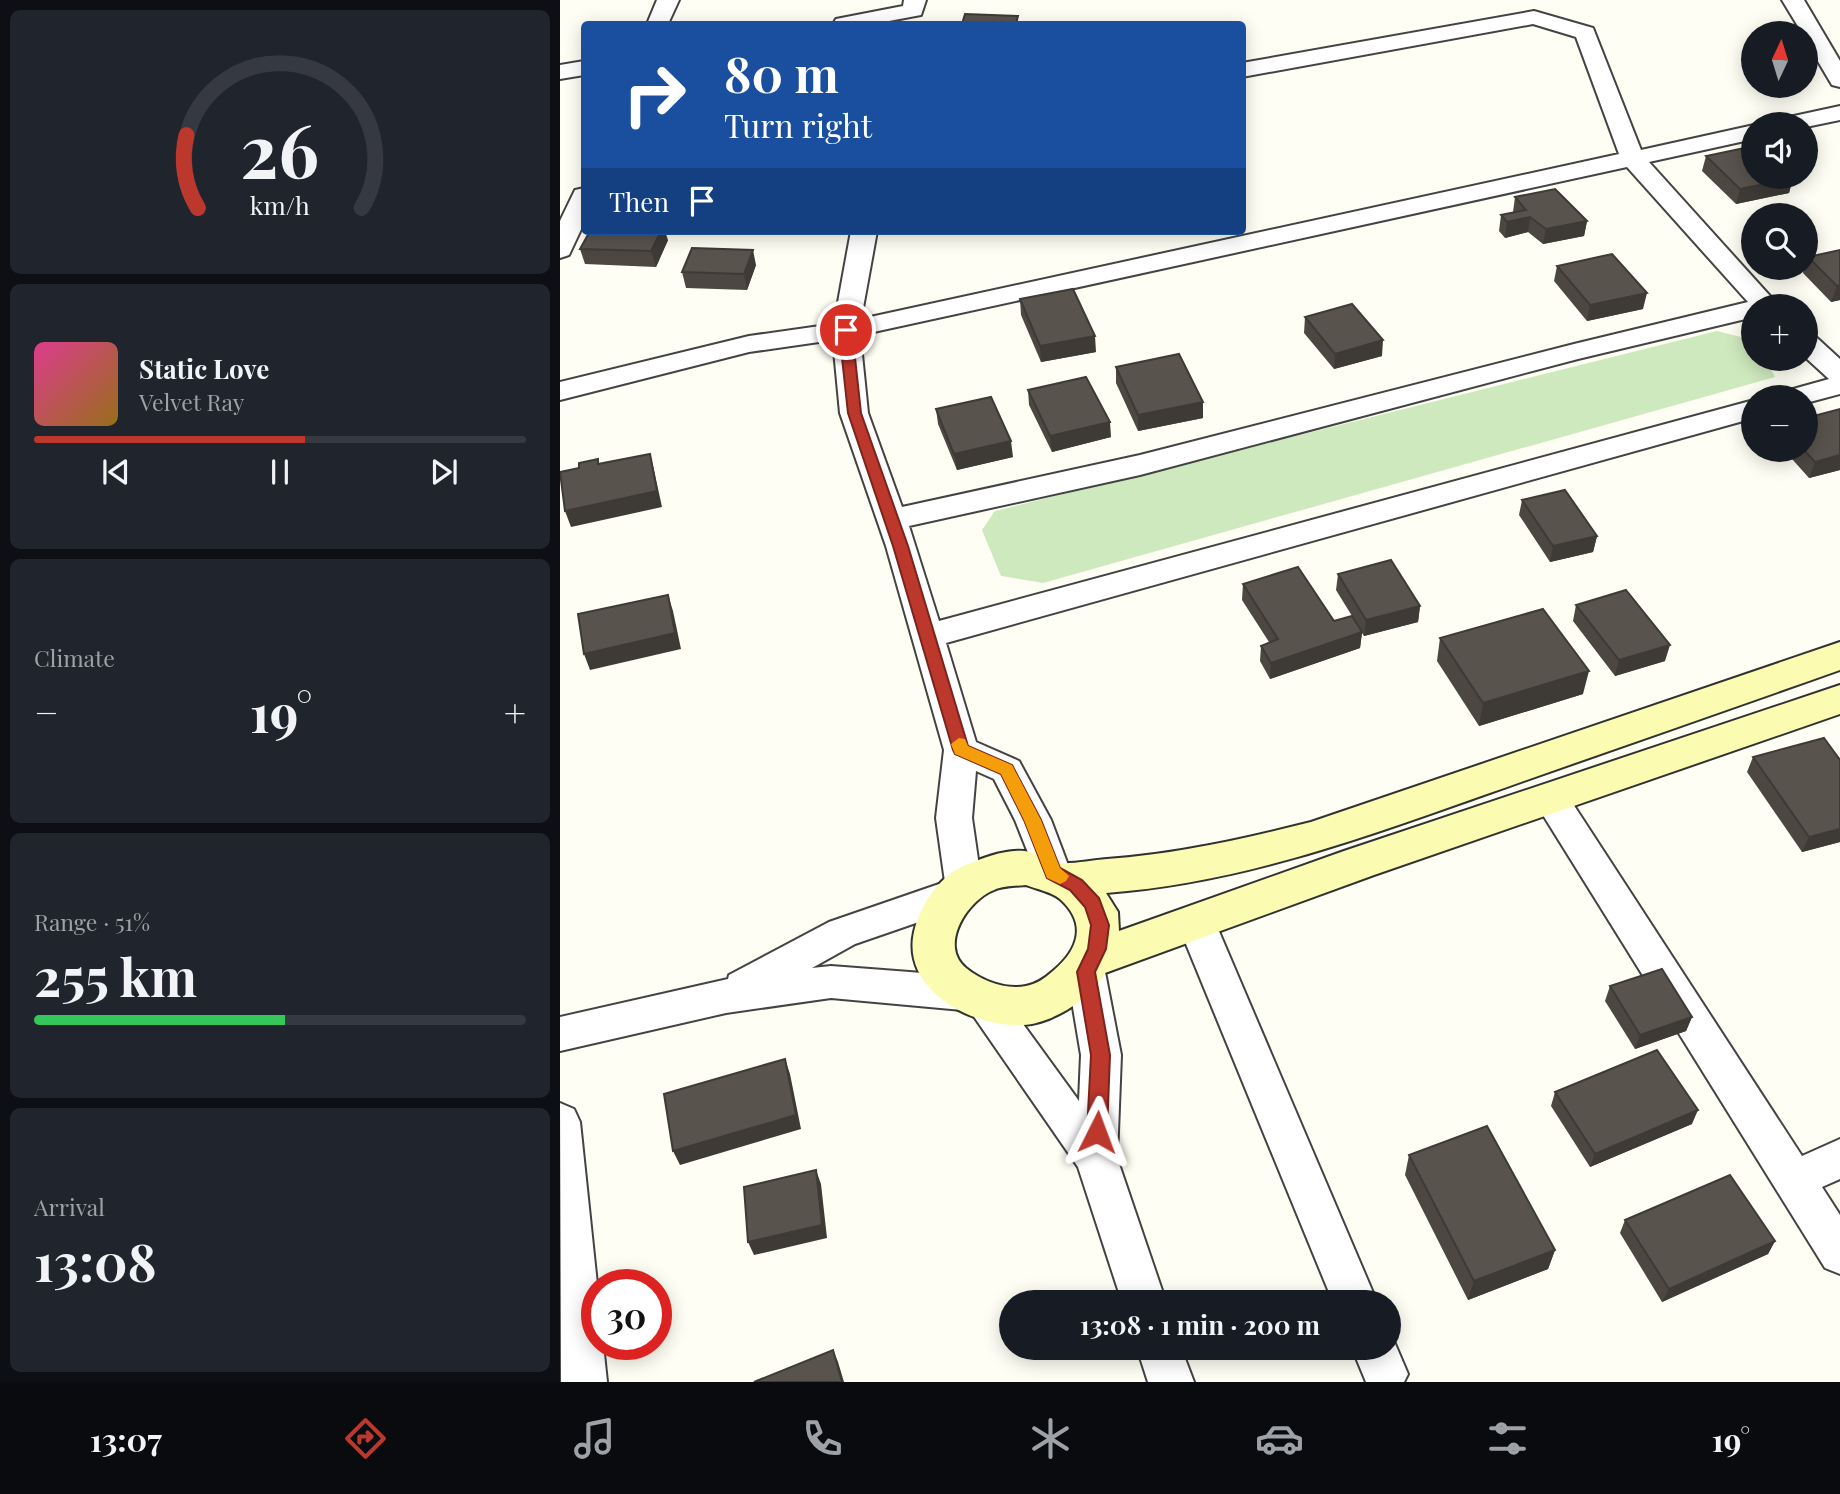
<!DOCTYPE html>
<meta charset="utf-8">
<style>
body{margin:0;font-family:"Playfair Display",serif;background:#20242c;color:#f1f3f6;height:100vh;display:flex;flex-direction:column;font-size:26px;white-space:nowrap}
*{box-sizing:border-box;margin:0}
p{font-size:23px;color:#9ea1a6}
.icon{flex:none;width:38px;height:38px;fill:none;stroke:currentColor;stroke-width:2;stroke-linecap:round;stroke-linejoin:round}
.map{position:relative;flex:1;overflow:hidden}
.details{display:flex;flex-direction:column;gap:10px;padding:10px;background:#0d0f14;width:560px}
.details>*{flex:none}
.guide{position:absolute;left:21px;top:21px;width:665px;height:214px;border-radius:7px;box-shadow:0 4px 18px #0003;background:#1a4fa0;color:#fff;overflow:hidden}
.needle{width:46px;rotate:4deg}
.tools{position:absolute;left:1181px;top:21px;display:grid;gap:14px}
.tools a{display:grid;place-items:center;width:77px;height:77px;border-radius:50%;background:#171b24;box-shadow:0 4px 18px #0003;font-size:35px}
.speed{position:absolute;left:21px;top:1269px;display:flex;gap:14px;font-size:35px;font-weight:700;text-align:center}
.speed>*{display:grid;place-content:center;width:91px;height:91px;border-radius:50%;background:#171b24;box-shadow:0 4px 18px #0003;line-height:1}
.speed .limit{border:10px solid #d22;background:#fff;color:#111}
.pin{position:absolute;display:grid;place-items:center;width:60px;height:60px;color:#fff;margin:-30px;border:4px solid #fff;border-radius:50%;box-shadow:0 2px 7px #0007}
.me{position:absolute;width:77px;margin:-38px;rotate:3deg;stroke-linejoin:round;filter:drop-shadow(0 0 5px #0008)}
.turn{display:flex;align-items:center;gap:24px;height:147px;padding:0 28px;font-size:32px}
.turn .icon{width:91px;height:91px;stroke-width:2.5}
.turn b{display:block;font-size:49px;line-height:60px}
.then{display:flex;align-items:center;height:66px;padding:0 28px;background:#0003;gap:14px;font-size:26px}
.big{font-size:52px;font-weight:700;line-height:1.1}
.details .widget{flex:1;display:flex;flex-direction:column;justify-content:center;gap:10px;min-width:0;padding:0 24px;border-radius:10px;background:#20242c}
.details .dial{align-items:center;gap:0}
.dial svg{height:182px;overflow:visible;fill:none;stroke:#363941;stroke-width:7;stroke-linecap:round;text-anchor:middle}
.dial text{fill:#f1f3f6;stroke:none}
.song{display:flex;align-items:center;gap:21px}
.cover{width:84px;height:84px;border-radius:10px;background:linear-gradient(135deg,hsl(330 70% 55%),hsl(40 70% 35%))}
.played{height:7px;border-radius:4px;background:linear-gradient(90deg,#bc372c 55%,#363941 55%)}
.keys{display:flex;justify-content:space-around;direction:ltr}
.heat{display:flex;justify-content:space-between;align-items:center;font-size:38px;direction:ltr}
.charge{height:10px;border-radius:5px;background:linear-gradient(90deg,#34c759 51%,#363941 0)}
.trip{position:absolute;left:439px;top:1290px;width:402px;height:70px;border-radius:35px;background:#171b24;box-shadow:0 4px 18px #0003;font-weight:700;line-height:70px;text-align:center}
.tab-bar{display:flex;height:112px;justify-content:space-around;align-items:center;background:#090b0e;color:#9ea1a6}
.tab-bar .icon{width:49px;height:49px}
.tab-bar .selected{color:#bc372c}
.tab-bar b{font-size:32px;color:#f1f3f6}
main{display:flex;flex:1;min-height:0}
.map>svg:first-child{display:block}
.green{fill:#cfe9be}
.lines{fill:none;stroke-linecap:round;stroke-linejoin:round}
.street-casing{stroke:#434343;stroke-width:4}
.secondary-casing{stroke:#323232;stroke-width:4}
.street{fill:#fff;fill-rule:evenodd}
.secondary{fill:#fbfcb2;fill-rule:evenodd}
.wall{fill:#4d4742}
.shaded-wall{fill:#3e3a36}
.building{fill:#59534d;stroke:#3e3a36;stroke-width:2}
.route{fill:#bc372c;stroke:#7a241d;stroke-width:2}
.slow{fill:#f59e0b}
</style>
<main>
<section class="details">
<div class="widget dial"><svg viewBox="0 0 100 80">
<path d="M14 69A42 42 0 1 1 86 69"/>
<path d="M14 69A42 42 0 0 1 9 37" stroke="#bc372c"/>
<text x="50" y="56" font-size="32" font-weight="700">26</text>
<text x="50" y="72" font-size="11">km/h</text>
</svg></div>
<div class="widget">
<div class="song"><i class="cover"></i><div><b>Static Love</b><p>Velvet Ray</p></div></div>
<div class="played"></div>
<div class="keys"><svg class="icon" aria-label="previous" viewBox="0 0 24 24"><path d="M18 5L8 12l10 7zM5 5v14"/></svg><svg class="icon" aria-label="pause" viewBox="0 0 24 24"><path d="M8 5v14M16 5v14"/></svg><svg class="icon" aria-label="next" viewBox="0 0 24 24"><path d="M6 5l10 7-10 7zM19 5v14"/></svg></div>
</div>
<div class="widget"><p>Climate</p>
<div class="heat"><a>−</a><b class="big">19°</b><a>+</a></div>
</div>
<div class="widget"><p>Range · 51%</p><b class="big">255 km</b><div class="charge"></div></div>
<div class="widget"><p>Arrival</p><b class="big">13:08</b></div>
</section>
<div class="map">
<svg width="1280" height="1382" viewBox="0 0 1280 1382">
<rect width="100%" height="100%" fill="#fffef4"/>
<!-- green -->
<path class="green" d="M1157,331L1181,337L1193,348L1194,359H1205L1215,377L483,583L441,576L422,530L435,511Z"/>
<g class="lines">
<defs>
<path id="street" d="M97,0H119L108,24H87Z
M344,0H366L361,15L313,24H273L276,19L343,6Z
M1222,0H1244L1280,61V87L1272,85L1269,80L1246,41V33H1242Z
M974,11L1033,28L1081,150L1194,125V139L1089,162L1219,306H1194V317L1018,359L580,475L349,526L379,621L1194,400V418L386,643L416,742L459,761L491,820L511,873L506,883L493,888L480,883L455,820L434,779L416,771L412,818L422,887L417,898L410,900L408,905L295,944L252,968L271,966L402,976L416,981L419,988L425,986L439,991L519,1101L521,1055L507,972L513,960L526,956L539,960L545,972L561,1055L557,1158L606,1302H562L518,1167L408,1008L402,1010L271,998L166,1013L0,1051V1017L168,979L169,975L269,922L385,882L376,818L384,750L326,546L280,413L273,340L189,352L0,400V382L189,336L274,324L291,231H317L301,319L1059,154L1016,37L973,24L682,77V63ZM1067,167L1188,302L1014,344L580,455L342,507L308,413L300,335Z
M24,61V75L0,79V65Z
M1280,106V120L1246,127V124H1216L1220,119Z
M24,188V223L9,255L0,258V221L15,190Z
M1246,335L1256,337L1280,359V394L1246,403V397H1222L1226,391L1269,379L1246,358Z
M990,783L1002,787L1242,1156L1280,1139V1179L1262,1187L1280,1215V1274L1265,1268L978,807L972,797L978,787Z
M636,906L649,911L655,922L817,1302H773L617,922L623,911Z
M0,1103L14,1109L20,1122L37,1284V1344H43L47,1382H1Z
M830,1332L848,1374L844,1382H806L792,1348H830Z
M577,1348H621L634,1382H588Z"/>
<path id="secondary" d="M1280,642V670C1161,712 1043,753 924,795C799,839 680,883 546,893L558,912L559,931L784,851L1280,685V714L814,875L545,973C533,998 491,1024 463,1025C414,1028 341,991 354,932C360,904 381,874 408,864C425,857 451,847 470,852C480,854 490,861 500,863C514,864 532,860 547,859C617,854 683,839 751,822ZM466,885C476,889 492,892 500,899C528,924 518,950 493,971C485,978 477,984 466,986C445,990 422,981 406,968C378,945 408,900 434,890C443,886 455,886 466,885Z"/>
</defs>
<!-- street casing -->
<use href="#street" class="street-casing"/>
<!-- secondary casing -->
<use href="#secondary" class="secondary-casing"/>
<!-- street -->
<use href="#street" class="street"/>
<!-- secondary -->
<use href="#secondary" class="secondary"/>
</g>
<!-- wall -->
<path class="wall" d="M1146,156L1233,178L1229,193L1176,204L1142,171Z
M955,197L1027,221L1024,236L983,244L968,232L945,238L939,231L941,215L953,212Z
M108,240L96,267L25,264L20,249Z
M1280,250V300L1271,302L1243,273L1244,268H1246L1248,257Z
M196,265L187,290L126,288L122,272Z
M997,266L1083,309L1027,321L994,281Z
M460,299L536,352L481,362L461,315Z
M745,317L822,356L774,369L744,333Z
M556,367L643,418L578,431L556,383Z
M468,390L551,437L492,452L469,405Z
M376,409L453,457L397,470L378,424Z
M1280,409V470L1249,478L1224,450H1246Z
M962,500L1037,536L1033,552L990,562L959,515Z
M778,574L860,606L858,622L804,636L802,633L800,648L710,679L700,661L701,646L709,642L682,600L683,584L774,621L792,616L776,590Z
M1016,605L1105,661L1055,676L1013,621Z
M880,638L1023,694L919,726L877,661Z
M1193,757L1280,760V842L1242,852L1187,772Z
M1050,986L1132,1017L1126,1031L1075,1049L1045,1001Z
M995,1092L1132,1124L1030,1167L991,1106Z
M849,1155L995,1250L988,1269L908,1300L845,1175Z
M1065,1220L1215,1241L1208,1254L1102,1302L1060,1233Z"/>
<!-- shaded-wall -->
<path class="shaded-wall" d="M1233,178L1229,193L1176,204L1180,189Z
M970,217L968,232L945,238L947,222Z
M1027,221L1024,236L983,244L986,229Z
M101,231H105L108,240L96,267L91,251Z
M193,250L196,265L187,290L184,274Z
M1280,285V300L1271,302L1277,286Z
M1087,293L1083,309L1027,321L1030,305Z
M535,336L536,352L481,362L480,346Z
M823,340L822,356L774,369L775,354Z
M643,402V418L578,431V415Z
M550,422L551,437L492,452L490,436Z
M451,441L453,457L397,470L394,454Z
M90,454L94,470L102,507L11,527L5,511Z
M1280,455V470L1249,478L1255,462Z
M1037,536L1033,552L990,562L993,546Z
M108,595L113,611L121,649L30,670L24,654Z
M860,606L858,622L804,636L806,620Z
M802,632L800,648L710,679L711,663Z
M1110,645L1105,661L1055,676L1059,660Z
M1029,671L1023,694L919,726L923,703Z
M1280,829V842L1242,852L1249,837Z
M1132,1017L1126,1031L1075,1049L1080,1035Z
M225,1059L230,1074L241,1129L120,1165L113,1151Z
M1138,1110L1132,1124L1030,1167L1035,1154Z
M256,1170L261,1184L267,1238L194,1255L188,1242Z
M1215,1241L1208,1254L1102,1302L1109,1289Z
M995,1250L988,1269L908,1300L914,1281Z
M273,1350L278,1362L284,1382H282Z"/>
<!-- building -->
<path class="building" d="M405,14L458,16L456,24H402Z
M1194,146V177H1232L1233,178L1180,189L1146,156Z
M995,189L1027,221L986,229L970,217L947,222L941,215L966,210L955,197Z
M30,231H101L91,251L20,249Z
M132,248L193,250L184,274L122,272Z
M1280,250V285L1277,286L1248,257Z
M1052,254L1087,293L1030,305L997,266Z
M513,289L535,336L480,346L460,299Z
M792,304L823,340L775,354L745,317Z
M619,354L643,402L578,415L556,367Z
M526,377L550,422L490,436L468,390Z
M431,397L451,441L394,454L376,409Z
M1280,409V455L1255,462L1244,450H1246V418Z
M90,454L97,491L5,511L0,472L19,468V463L38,459V464Z
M1005,490L1037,536L993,546L962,500Z
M831,560L860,606L806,620L778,574Z
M738,567L774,621L792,616L802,632L711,663L701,646L718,639L683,584Z
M1066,590L1110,645L1059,660L1016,605Z
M108,595L115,633L24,654L18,614Z
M983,609L1029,671L923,703L880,638Z
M1264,738L1280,760V829L1249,837L1193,757Z
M1102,969L1132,1017L1080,1035L1050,986Z
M1097,1050L1138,1110L1035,1154L995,1092Z
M225,1059L236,1115L113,1151L104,1094Z
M927,1126L995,1250L914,1281L849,1155Z
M256,1170L262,1225L188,1242L184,1187Z
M1170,1175L1215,1241L1109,1289L1065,1220Z
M273,1350L282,1382H194Z"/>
<!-- route -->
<path class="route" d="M286,326L292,330L301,413L348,546L408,746L452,765L481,820L500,868L522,880L539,898L549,925L546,949L535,972L550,1055L547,1132L544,1139L537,1141L530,1139L527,1132L531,1055L517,972L528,949L531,925L525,907L510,890L487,878L464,820L441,774L395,754L393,750L333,546L288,413L279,330Z"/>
<!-- slow -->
<path class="slow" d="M399,738L405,739L408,746L452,765L481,820L500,868L509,876L506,881L500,884L487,878L464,820L441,774L395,754L391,744Z"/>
</svg>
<div class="tools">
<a><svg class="needle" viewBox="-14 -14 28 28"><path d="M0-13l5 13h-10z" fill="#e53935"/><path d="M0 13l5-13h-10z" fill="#9ea1a6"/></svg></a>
<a><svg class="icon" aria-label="sound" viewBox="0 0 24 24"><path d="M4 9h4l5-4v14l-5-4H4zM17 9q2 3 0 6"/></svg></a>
<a><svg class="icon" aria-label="search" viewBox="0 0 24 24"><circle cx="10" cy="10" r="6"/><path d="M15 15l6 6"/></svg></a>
<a>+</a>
<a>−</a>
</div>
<div class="speed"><div class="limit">30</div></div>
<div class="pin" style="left:286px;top:330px;background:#d93025"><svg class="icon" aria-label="arrive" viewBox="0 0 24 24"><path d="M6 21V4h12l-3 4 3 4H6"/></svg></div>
<svg class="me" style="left:537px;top:1132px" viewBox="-20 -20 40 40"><path d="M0-17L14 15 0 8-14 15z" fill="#bc372c" stroke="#fff" stroke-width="4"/></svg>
<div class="trip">13:08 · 1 min · 200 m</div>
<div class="guide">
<div class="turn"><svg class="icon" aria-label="right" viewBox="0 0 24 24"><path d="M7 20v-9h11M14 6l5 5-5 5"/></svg><div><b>80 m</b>Turn right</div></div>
<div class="then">Then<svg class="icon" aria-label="arrive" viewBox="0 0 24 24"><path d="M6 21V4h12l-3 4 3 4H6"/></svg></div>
</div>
</div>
</main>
<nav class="tab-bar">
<b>13:07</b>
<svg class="icon selected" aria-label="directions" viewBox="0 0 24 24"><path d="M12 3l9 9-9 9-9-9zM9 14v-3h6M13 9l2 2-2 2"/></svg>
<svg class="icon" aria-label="music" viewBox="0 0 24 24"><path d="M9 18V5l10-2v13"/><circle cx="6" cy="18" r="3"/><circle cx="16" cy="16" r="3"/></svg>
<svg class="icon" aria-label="phone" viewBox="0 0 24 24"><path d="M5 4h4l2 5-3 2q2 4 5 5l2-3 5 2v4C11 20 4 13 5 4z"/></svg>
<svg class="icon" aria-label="climate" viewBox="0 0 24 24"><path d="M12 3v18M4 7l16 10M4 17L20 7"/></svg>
<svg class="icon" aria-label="car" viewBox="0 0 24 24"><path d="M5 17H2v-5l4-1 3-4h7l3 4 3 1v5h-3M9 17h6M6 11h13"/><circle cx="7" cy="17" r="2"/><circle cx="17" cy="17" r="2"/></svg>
<svg class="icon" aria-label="filters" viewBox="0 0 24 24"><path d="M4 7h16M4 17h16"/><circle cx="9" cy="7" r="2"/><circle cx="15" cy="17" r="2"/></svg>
<b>19°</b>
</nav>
